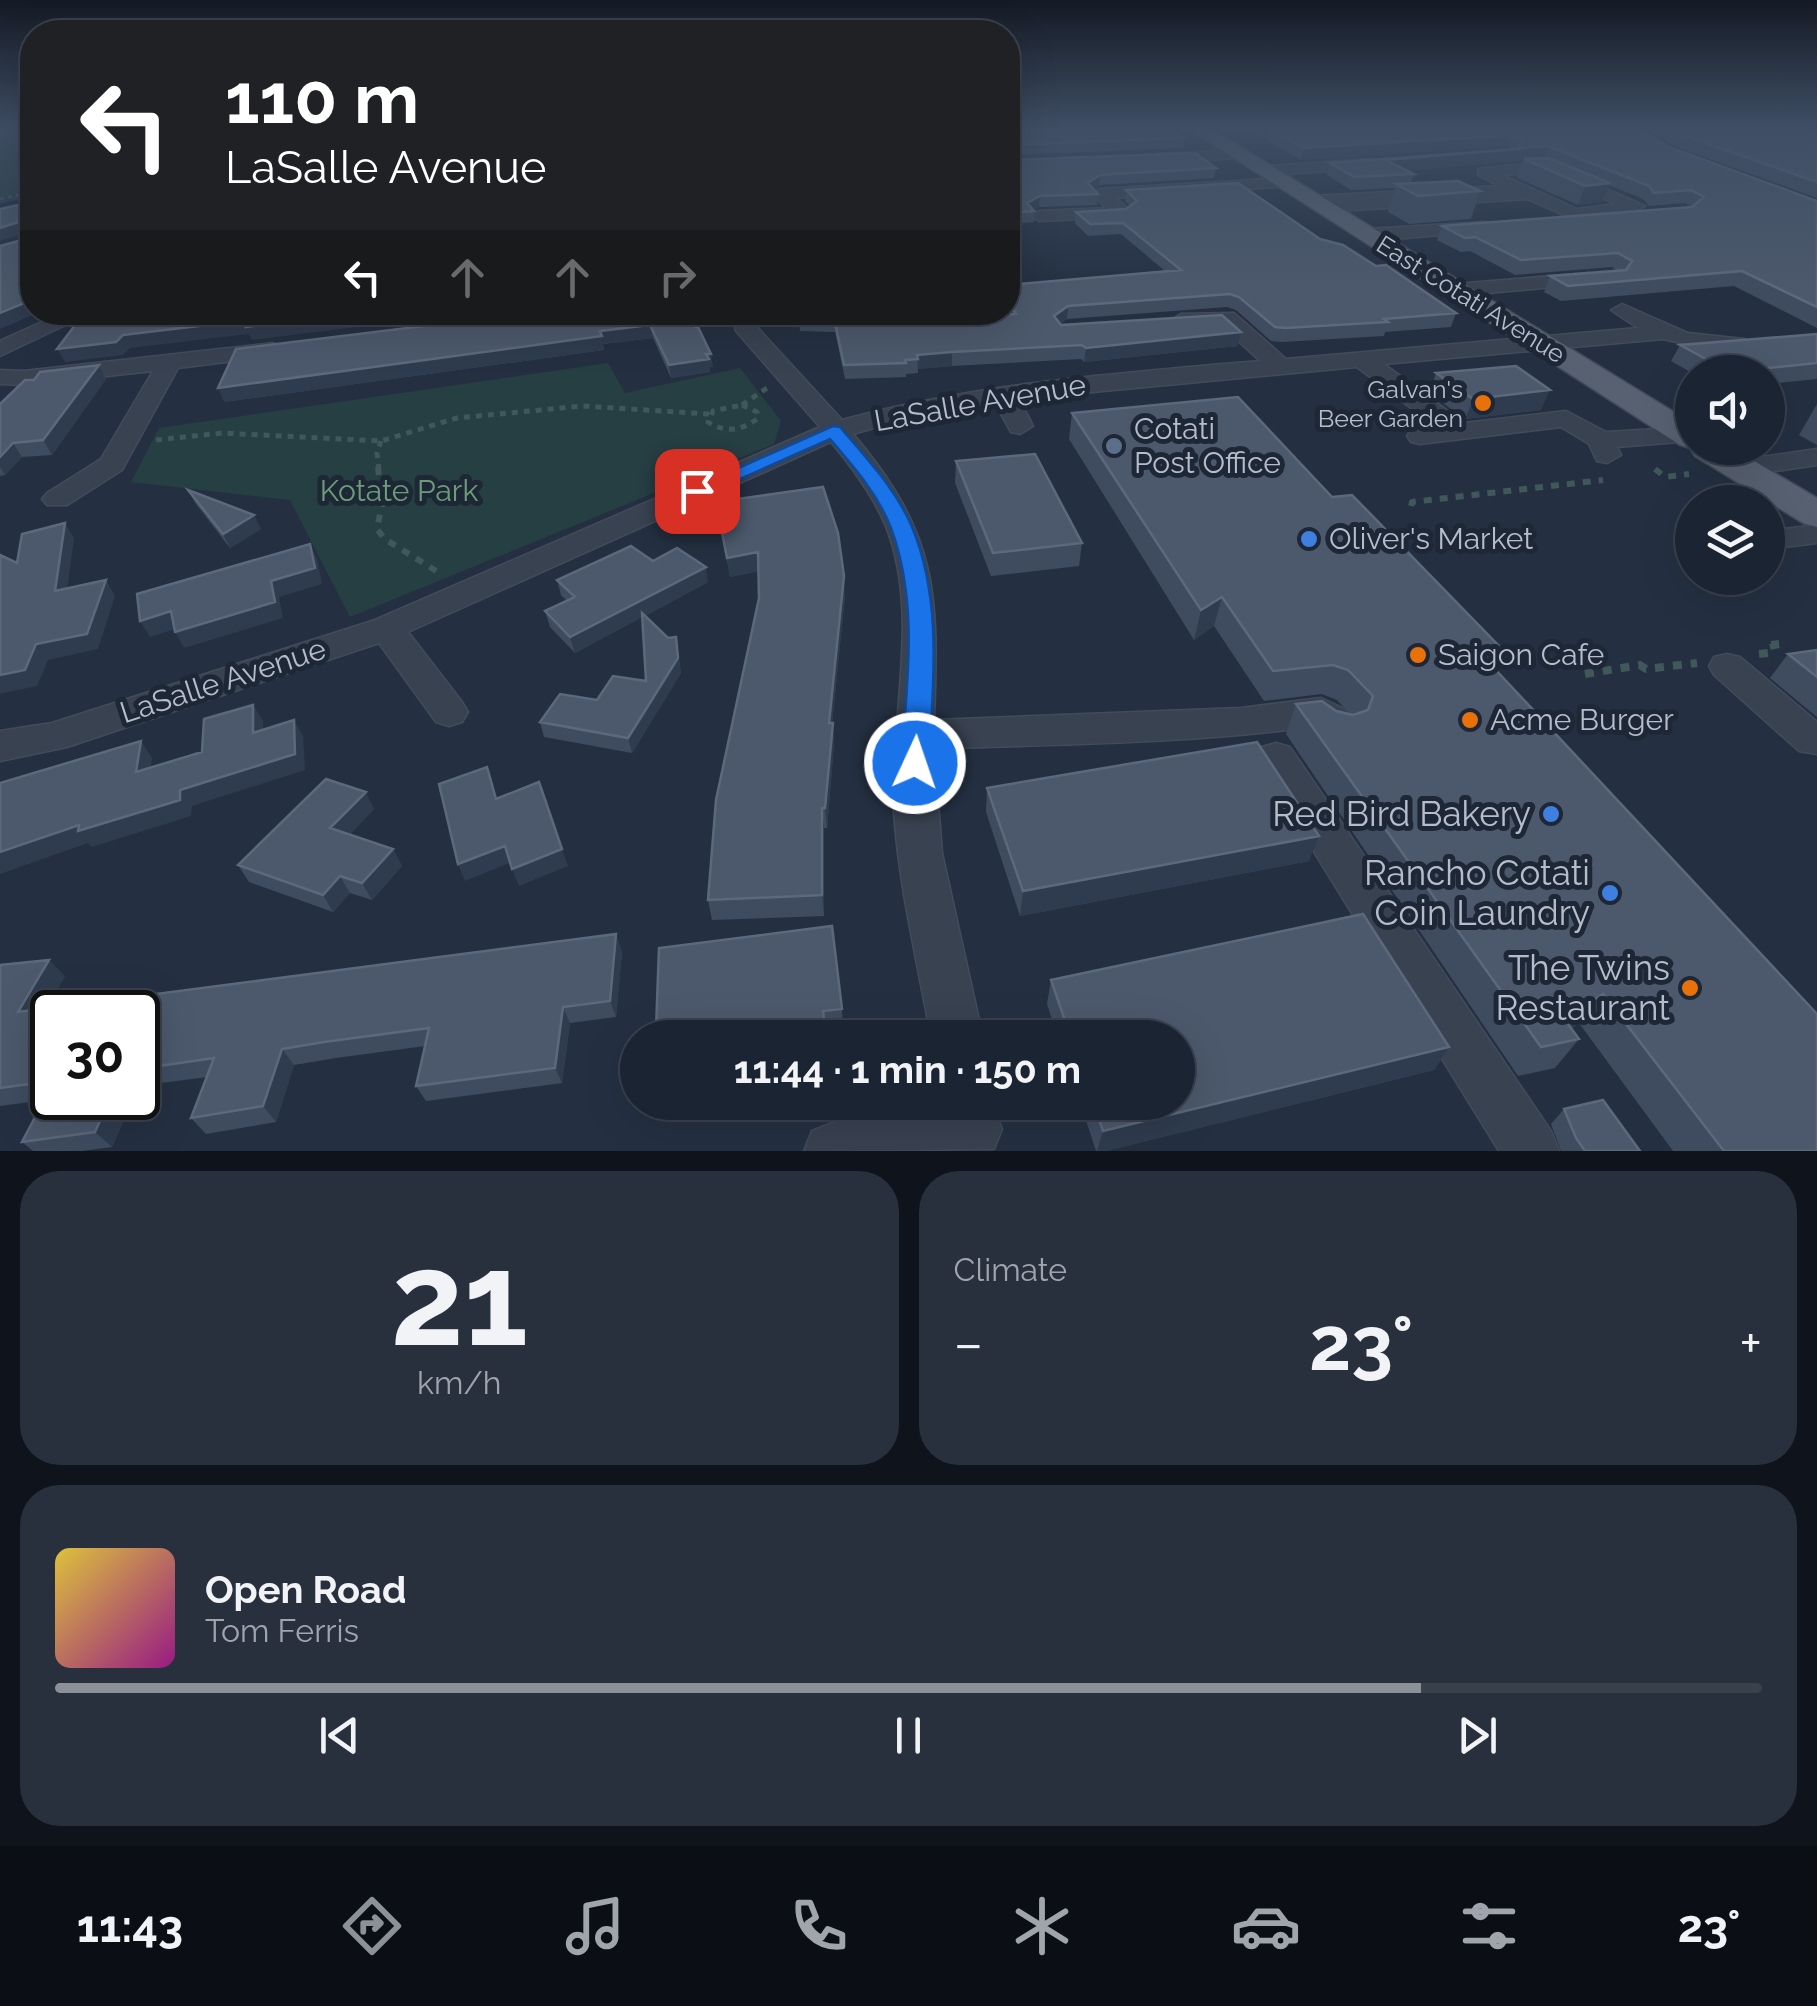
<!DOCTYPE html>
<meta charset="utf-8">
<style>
body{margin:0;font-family:Raleway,sans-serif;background:#28303e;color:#f1f3f6;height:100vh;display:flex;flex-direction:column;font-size:38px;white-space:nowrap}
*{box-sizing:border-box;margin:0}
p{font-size:32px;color:#a0a4ac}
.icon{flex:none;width:55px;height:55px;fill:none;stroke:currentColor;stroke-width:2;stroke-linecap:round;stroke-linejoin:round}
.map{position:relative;height:1151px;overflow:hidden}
.drawer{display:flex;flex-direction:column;gap:20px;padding:20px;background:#0f141c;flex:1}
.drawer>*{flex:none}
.banner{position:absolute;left:20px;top:20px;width:1000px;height:305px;border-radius:40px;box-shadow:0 10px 40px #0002,0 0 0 2px #39414d;background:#202124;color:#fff;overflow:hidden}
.fabs{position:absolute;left:1675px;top:355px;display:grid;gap:20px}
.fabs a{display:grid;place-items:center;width:110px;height:110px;border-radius:50%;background:#1b2432;box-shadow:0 10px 40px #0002,0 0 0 2px #39414d;font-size:50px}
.speed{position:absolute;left:30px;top:990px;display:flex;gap:20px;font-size:50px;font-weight:700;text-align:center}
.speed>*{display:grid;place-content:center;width:130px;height:130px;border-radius:50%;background:#1b2432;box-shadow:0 10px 40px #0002,0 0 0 2px #39414d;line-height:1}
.speed .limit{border:5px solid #111;border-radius:15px;background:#fff;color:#111}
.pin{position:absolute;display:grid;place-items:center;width:85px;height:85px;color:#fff;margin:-42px;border-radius:20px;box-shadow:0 5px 15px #0006}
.me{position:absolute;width:110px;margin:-55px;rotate:3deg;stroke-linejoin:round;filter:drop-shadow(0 0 8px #0008)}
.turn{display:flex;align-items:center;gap:35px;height:210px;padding:0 40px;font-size:45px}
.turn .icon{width:130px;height:130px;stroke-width:2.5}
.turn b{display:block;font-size:70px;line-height:85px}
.lanes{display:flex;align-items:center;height:95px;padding:0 40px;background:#0003;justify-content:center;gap:50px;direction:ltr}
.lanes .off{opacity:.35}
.big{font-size:75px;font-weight:700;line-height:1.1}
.drawer .widget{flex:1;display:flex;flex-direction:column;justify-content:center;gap:15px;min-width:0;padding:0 35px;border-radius:40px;background:#28303e}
.drawer .dial{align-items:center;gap:0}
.dial b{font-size:130px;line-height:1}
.song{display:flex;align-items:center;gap:30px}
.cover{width:120px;height:120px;border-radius:15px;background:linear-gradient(135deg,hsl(50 70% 55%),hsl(310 70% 35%))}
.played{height:10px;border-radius:5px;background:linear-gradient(90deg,#8c9099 80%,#39414d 80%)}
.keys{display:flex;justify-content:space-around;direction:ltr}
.heat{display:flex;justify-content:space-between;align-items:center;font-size:55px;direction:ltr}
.drawer .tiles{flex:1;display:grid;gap:20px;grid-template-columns:1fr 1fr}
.widget:last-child{grid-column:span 2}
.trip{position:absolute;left:620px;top:1020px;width:575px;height:100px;border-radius:50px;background:#1b2432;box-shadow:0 10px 40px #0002,0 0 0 2px #39414d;font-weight:700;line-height:100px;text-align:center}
.tab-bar{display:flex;height:160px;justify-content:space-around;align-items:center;background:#0b0e14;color:#a0a4ac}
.tab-bar .icon{width:70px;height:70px}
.tab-bar .active{color:#8c9099}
.tab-bar b{font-size:45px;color:#f1f3f6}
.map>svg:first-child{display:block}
.green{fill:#263f43}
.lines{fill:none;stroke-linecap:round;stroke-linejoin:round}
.stream{stroke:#172740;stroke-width:5}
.minor-casing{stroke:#424b5a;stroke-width:3}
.major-casing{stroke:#424b5a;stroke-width:3}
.path-far3{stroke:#40585a;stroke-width:2.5;stroke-dasharray:4 4;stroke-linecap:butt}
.path-far2{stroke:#40585a;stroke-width:5;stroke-dasharray:6 6;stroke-linecap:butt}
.path-far1{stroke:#40585a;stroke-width:6;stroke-dasharray:8 8;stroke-linecap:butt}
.path{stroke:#40585a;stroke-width:8;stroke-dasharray:9 9;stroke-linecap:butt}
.minor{fill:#394251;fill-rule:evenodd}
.major{fill:#576171;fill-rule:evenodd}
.wall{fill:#3f4c60}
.shaded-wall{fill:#2f3c4f}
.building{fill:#4c596c;stroke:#5c687b;stroke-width:2.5}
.route{fill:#1a73e8;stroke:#114b97;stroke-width:2.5}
.food-dot{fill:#e8710a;stroke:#1e2736;stroke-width:4}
.service-dot{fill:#5c6f8a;stroke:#1e2736;stroke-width:4}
.shop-dot{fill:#3f7fe0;stroke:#1e2736;stroke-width:4}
.labels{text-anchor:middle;stroke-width:10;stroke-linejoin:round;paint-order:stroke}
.far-street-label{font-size:25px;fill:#b5bdcc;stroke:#1e2736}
.far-poi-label{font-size:25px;fill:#b5bdcc;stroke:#1e2736;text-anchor:end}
.street-label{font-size:30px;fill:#b5bdcc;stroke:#1e2736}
.poi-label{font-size:30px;fill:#b5bdcc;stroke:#1e2736;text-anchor:start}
.park-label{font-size:30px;fill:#6b9e78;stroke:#1e2736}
.near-poi-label{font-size:35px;fill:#b5bdcc;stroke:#1e2736;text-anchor:end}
</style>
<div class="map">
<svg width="1817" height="1151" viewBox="0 0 1817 1151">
<rect width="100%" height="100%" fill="#243042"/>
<!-- green -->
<path class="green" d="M0,129H32V210L0,218Z
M608,363L625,393L740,368L781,421L774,444L350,617L290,500L131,482L159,428Z"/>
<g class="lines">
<!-- stream -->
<path class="stream" d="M0,206L32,199"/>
<defs>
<path id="minor" d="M1237,129H1344L1337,133L1277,139Z
M1238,150L1243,151V157L1158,164L1150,159L1158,154Z
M1370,159L1375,161V167L1266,176L1258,171L1266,166Z
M1544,162L1645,206L1636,211L1575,220L1527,199L1323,212L1305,201L1313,196L1499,186L1478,175V169ZM1542,172L1616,204L1577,209L1502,175Z
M1285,178L1293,183L1291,186L1115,198L1132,212L1123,217L1039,221L1030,216L1039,211L1106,208L1091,194L1099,189Z
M1484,222L1490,223V231L1368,241L1359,235L1368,229Z
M1590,273L1600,279L1597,283L1455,296L1445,290L1455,284Z
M1622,304L1688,333L1744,339L1755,346L1744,353H1727L1663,339L1384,364L1464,423L1566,411L1606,432L1692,427V441L1617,447L1621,455L1607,463L1597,461L1589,444L1561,427L1420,444L1411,442L1407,436L1411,430L1435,426L1357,367L1019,399L1033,426L1020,434L1011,432L995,403L912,417L853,434C938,534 939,593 934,720L1241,708L1321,698L1347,710L1352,720L1347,730C1328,736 1314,727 1295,729C1176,744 1054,744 934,749L942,853L983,1038H931C918,963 899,888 894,812C889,719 922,614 885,524C872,494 852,467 831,442L408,632L462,702L468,712L462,722L449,726L436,722L379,643L67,747L0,761V731L52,723L375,620L820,427L736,331L731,312H753L755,325L842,420C980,383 1119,373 1260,361L1221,325L1173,326L1170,321L1181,314L1234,313L1286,359L1638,328L1611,310Z
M64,312H93L0,356V341Z
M273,343L285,350L281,355L178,368L122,470L67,505H47L42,499L47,493L101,459L153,371L24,385L0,384V370L24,371Z
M1817,449V465L1741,476L1727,468L1741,460Z
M1817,525V543L1768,549V531Z
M1727,654L1740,657L1817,722V754L1799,751L1714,675L1709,666L1714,657Z
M1276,743L1290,747L1551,1131L1559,1151H1499L1256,758L1262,747Z
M966,1102L994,1109L1002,1129L994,1149L804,1151L812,1131L832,1123Z"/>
<path id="major" d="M1189,129H1211L1692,423V448H1732L1817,498V527L1803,523L1695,456L1690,448L1680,445Z"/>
</defs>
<!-- minor casing -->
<use href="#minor" class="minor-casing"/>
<!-- major casing -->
<use href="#major" class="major-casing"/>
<!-- path-far3 -->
<path class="path-far3" d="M0,199L32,192"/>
<!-- path-far2 -->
<path class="path-far2" d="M742,405L757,412V419C741,431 725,433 708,422L713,411Z
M742,405L767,388
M156,440L222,433L381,441L457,418L582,406L709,414
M379,470L377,453L381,441"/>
<!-- path-far1 -->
<path class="path-far1" d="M378,467L382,504L377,529L385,539L441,574
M1655,469L1665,477L1689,474
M1411,506L1412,502L1603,480
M1770,647L1782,644"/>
<!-- path -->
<path class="path" d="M1759,654L1768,653L1771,645L1779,644
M1585,674L1640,665L1646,669L1697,663"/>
<!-- minor -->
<use href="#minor" class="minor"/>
<!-- major -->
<use href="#major" class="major"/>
</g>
<!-- wall -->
<path class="wall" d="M1008,129L1184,138L1183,148L1008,155Z
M1271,129H1639L1669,147L1817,201V328L1734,286L1561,301L1544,292L1550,276L1617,271L1612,267L1515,275L1470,251L1461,252L1437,240L1442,226L1692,207L1685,203L1649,206L1643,199L1609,185L1602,202L1578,205L1517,178L1523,160L1406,171L1414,174L1411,183L1480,191L1471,219L1409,224L1388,212L1395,188L1351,190L1327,175L1330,163L1514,149L1509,146L1301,160L1268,141Z
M1645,129H1803L1804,131L1817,136V198L1677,147Z
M1008,160L1216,168L1214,178L1099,185L1094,189L1098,194L1097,205L1039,207L1034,210V222L1008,224Z
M1126,190L1320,239L1456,313L1451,327L1385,332L1384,336L1282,342L1271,341L1236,310L1227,307L1067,319L1060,324L1061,325L1238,346L1084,362L1081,359L952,366L918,369V373L906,374V377L845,379L835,332L800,331L798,312L956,318L1006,315L1005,312H1008V285L1165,271L1121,234L1088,236L1075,223L1076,212L1126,209L1130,206L1125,201Z
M538,312L695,327L713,367H710V372L671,378L653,338L603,344L604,350L224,402Z
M1817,334V379L1768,384V372L1692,373L1671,361L1680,345Z
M99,365L106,379L52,455L22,457L5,475L0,476V404L34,380Z
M1436,373L1541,410L1465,419L1429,393Z
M1817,404V445L1799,435Z
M1072,413L1332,497L1503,650L1494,668L1817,1151H1673L1579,1023L1571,1029L1579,1039L1555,1068L1518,1076L1286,734L1296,704L1350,714L1337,700L1322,694L1264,701L1214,626L1194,640L1069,439Z
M956,461L1082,543L1079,566L991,576L955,483Z
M188,490L261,529L230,548L196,504Z
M716,502L845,596L832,723L834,744L827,828H824V916L712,920L708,900L759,598V571L730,577Z
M653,561L708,582L645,616L668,638L676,637L681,673L632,753L544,737L540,722L646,681L642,617L575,653L550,627L545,611L567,601L561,595L557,580Z
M1817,650V717L1770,678L1788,654Z
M987,788L1309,861L1020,916L986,812Z
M374,809L349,835L393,849L402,866L372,900L350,893L333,912L249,882L238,865Z
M622,951L616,1017L570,1023L562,1083L426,1101L416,1086L425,1046L336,1058L294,1065L276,1122L206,1134L191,1118L207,1077L139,1086L138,1089V1012H52V1098H134L112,1147L82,1151H33L22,1142L45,1100L0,1106V965L65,976L46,1008Z
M1051,980L1449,1047L1434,1070L1106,1151H1096L1080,1102H1178V1038H1058L1047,1004Z
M842,1009L843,1032L826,1035V1038H658L656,1029Z
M1564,1109L1640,1151H1561L1551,1124Z"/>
<!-- shaded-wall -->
<path class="shaded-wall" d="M1513,135L1509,146L1301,160L1304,148Z
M1548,146L1544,158L1383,173L1386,160Z
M1100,175L1099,185L1087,194L1088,183Z
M1610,183L1602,202L1578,205L1585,186Z
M1040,196L1039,207L1033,211L1027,203Z
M25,220L31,231L0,241V228Z
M32,300V312H40L0,329V313Z
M1068,306L1067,319L1052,329L1054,316Z
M366,312H477L252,340L249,334L130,348L123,355L65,362L57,349L123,335L249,320Z
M650,325L653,338L603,344L604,350L224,402L218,388L600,331Z
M1241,332L1238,346L1084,362L1086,348Z
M952,352V366L918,369L917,355Z
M711,354L713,367H710V372L671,378L669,365Z
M99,365L106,379L52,455L43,440Z
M1550,390L1541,410L1465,419L1473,399Z
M13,443L22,457L5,475L0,467V457Z
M254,515L261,529L230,548L223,534Z
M65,523L74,538L65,606L55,591Z
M310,544L317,559L322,584L279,597L283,618L184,648L175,632L271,581Z
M758,552L760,571L730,577L727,558Z
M706,567L708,582L575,653L570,637Z
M844,576L845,596L830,744L829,723Z
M106,580L115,596L98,649L48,660L37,686L0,694V675L36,644Z
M1222,597L1214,626L1194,640L1201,610Z
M171,611L181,627L150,637L140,621Z
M676,637L681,673L632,753L628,738Z
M253,705L263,721V749L253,733Z
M294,720L303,736L305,770L192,806L191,816L92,847L88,843L0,874V852L180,790Z
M833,723L834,744L827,828L825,808Z
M141,741L152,758L148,789L136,772Z
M366,792L374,809L340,845L330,828Z
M822,808L824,828V916L822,895Z
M1319,836L1309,861L1020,916L1023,891Z
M505,846L512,862L465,881L458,864Z
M393,849L402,866L372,900L362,883Z
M562,849L568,866L519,886L512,869Z
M340,876L350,893L333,912L323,895Z
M616,934L622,951L616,1017L610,1001Z
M49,960L65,976L35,1028L18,1012Z
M1603,994L1579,1023L1548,1046L1565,1020Z
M563,1007L570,1023L562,1083L555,1068Z
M1449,1047L1434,1070L1106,1151H1097L1103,1131Z
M282,1049L294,1065L276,1122L263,1106Z
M110,1098H134L112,1147L95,1132Z"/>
<!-- building -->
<path class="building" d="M1008,129H1171L1184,138L1008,145V151Z
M1271,129H1639L1669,147L1817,201V307L1742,271L1568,286L1550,276L1626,270L1632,261L1618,253L1521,260L1475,237L1465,238L1442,226L1692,207L1704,197L1691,190L1654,193L1649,186L1548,146L1386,160L1414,174L1354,177L1330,163L1519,149L1522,139L1513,135L1304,148Z
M1671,129H1803L1804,131L1817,136V182L1682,135Z
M1195,153L1216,168L1100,175L1088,183L1098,194L1040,196L1027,203L1034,211L1008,213V160Z
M1548,158L1610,183L1585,186L1524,159Z
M1458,181L1480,191L1418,196L1396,184Z
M1238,183L1320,239L1343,245L1376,266L1386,265L1456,313L1384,319L1388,322L1285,328L1275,327L1239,297L1230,294L1068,306L1054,316L1061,325L1222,315L1241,332L1086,348L1082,345L952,352L917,355L918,359L905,360L906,363L844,365L834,318H799L798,312H953L956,318L1016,314L1008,302V285L1181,270L1123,223L1090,224L1076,212L1126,209L1137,201L1126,190Z
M32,202V300L0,313V246L29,238L30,224L25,220L0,228V209Z
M85,312H366L246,327L249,320L123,335L116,342L57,349Z
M538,312H690L695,327H698L711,354H706L709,359L669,365L650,325L600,331L602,336L218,388L236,349Z
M1817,334V363L1730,372L1680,345Z
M99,365L43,440L13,443L0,457V404L25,380H34L40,372Z
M1516,366L1550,390L1473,399L1436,373Z
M1238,397L1332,497L1352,495L1503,650L1480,653L1817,1014V1151H1724L1603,994L1565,1020L1579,1039L1541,1047L1296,704L1322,701L1336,711L1353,715L1368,710L1373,696L1348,670L1333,665L1273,671L1222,597L1201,610L1072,413Z
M1035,454L1082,543L993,553L956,461Z
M823,487L838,533L844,576L829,723H833L825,808H822V895L708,900L716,800L759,598L758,552L727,558L716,502Z
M188,490L254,515L223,534Z
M65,523L55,591L106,580L87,634L36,644L25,670L0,675V555L17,563L22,534Z
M310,544L315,568L271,581L275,602L175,632L171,611L140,621L137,594Z
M631,546L653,561L677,548L706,567L570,637L545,611L575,597L557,580Z
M642,613L668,638L676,637L678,658L628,738L540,722L560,694L597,700L613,676L646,681Z
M1817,650V677L1788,654Z
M253,705V733L294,720L295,754L180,790V800L78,831L79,825L0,852V783L141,741L136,772L202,752L204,719Z
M1257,742L1319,836L1023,891L987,788Z
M487,767L496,799L539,782L562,849L512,869L505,846L458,864L439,784Z
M326,779L366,792L330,828L393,849L362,883L340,876L323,895L238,865Z
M1363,914L1449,1047L1103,1131L1093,1102H1178V1038H1071L1051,980Z
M832,926L842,1009L823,1011L824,1019L699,1038H669L670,1028L656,1029L659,948Z
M616,934L610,1001L563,1007L555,1068L416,1086L429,1028L324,1042L282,1049L263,1106L191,1118L214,1058L138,1069V1012H52V1081L0,1088V965L49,960L18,1012Z
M52,1085V1098H110L95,1132L22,1142Z
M1603,1100L1640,1151H1585L1576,1138L1564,1109Z"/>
<!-- sky -->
<linearGradient id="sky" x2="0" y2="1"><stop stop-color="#141a24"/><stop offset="0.44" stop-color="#3f4e65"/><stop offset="1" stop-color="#3f4e65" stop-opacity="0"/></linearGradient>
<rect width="1817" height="290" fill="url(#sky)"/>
<!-- route -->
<path class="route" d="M833,426L840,427C866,458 896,489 912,527C943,601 933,685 929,763L925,771L915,774L905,771L901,763C907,686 919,603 891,528C878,494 853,466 830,439L704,495H690L687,491Z"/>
<!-- markers -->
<g class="food-dot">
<circle cx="1483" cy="403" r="10"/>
<circle cx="1418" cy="655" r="10"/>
<circle cx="1470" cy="720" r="10"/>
<circle cx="1690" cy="988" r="10"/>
</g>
<circle class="service-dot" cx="1114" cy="446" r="10"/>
<g class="shop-dot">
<circle cx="1309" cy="539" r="10"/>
<circle cx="1551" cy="814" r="10"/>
<circle cx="1610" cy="893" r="10"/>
</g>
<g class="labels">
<!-- far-street labels -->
<g class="far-street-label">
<text transform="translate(1471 299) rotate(32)" y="9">East Cotati Avenue</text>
</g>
<!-- far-poi labels -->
<g class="far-poi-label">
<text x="1463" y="398">Galvan's<tspan x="1463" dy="29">Beer Garden</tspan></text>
</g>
<!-- street labels -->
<g class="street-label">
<text transform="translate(980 403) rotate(-10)" y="10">LaSalle Avenue</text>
<text transform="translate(223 681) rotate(-18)" y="10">LaSalle Avenue</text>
</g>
<!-- poi labels -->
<g class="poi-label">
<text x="1134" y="439">Cotati<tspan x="1134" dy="34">Post Office</tspan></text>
<text x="1329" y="549">Oliver's Market</text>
<text x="1438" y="665">Saigon Cafe</text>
<text x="1490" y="730">Acme Burger</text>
</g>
<!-- park labels -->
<g class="park-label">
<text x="399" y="501">Kotate Park</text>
</g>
<!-- near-poi labels -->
<g class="near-poi-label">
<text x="1531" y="826">Red Bird Bakery</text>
<text x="1590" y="885">Rancho Cotati<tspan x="1590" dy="40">Coin Laundry</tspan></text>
<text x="1670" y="980">The Twins<tspan x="1670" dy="40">Restaurant</tspan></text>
</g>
</g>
</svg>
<div class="fabs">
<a><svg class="icon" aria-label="sound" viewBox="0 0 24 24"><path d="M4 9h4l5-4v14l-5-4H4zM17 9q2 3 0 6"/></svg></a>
<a><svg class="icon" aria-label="layers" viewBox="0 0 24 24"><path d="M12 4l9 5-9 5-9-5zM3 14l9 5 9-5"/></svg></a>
</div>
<div class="speed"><div class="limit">30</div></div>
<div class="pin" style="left:697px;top:491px;background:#d93025"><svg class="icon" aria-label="arrive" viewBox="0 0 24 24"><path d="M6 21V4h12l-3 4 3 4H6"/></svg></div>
<svg class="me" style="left:915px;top:763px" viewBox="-20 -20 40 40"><circle r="17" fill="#1a73e8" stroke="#fff" stroke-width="3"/><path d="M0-11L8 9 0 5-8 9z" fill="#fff"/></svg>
<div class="trip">11:44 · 1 min · 150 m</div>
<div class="banner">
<div class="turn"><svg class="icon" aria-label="left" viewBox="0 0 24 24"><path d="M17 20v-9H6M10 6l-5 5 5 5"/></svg><div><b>110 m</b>LaSalle Avenue</div></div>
<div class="lanes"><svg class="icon" aria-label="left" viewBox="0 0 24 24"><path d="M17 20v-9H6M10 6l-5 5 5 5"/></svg><svg class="icon off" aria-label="ahead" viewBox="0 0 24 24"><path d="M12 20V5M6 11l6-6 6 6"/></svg><svg class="icon off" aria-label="ahead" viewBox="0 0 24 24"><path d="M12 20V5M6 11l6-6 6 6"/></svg><svg class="icon off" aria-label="right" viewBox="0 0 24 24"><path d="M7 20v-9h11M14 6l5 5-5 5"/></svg></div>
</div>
</div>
<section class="drawer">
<div class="tiles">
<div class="widget dial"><b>21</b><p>km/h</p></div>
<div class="widget"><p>Climate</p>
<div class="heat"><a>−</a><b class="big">23°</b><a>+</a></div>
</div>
<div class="widget">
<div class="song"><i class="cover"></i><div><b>Open Road</b><p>Tom Ferris</p></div></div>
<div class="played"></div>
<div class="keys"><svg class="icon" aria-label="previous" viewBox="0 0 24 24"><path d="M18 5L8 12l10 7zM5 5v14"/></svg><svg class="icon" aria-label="pause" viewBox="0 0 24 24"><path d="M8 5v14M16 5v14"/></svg><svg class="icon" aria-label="next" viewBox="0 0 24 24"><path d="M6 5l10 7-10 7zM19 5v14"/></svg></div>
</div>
</div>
</section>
<nav class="tab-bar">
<b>11:43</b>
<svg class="icon active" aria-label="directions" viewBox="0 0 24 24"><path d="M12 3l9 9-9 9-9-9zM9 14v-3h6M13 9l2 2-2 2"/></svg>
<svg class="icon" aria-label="music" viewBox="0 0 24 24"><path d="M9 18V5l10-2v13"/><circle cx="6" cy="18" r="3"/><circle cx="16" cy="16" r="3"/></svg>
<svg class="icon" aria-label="phone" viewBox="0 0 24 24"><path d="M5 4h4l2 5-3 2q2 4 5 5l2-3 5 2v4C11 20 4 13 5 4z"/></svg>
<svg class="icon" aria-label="climate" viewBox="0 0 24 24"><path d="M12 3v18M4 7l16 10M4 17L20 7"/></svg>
<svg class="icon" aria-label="car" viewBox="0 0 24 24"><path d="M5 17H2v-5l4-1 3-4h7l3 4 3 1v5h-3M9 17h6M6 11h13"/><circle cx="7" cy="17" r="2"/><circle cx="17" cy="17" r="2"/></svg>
<svg class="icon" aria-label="filters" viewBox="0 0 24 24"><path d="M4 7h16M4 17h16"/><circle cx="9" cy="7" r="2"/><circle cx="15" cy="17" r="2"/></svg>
<b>23°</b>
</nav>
